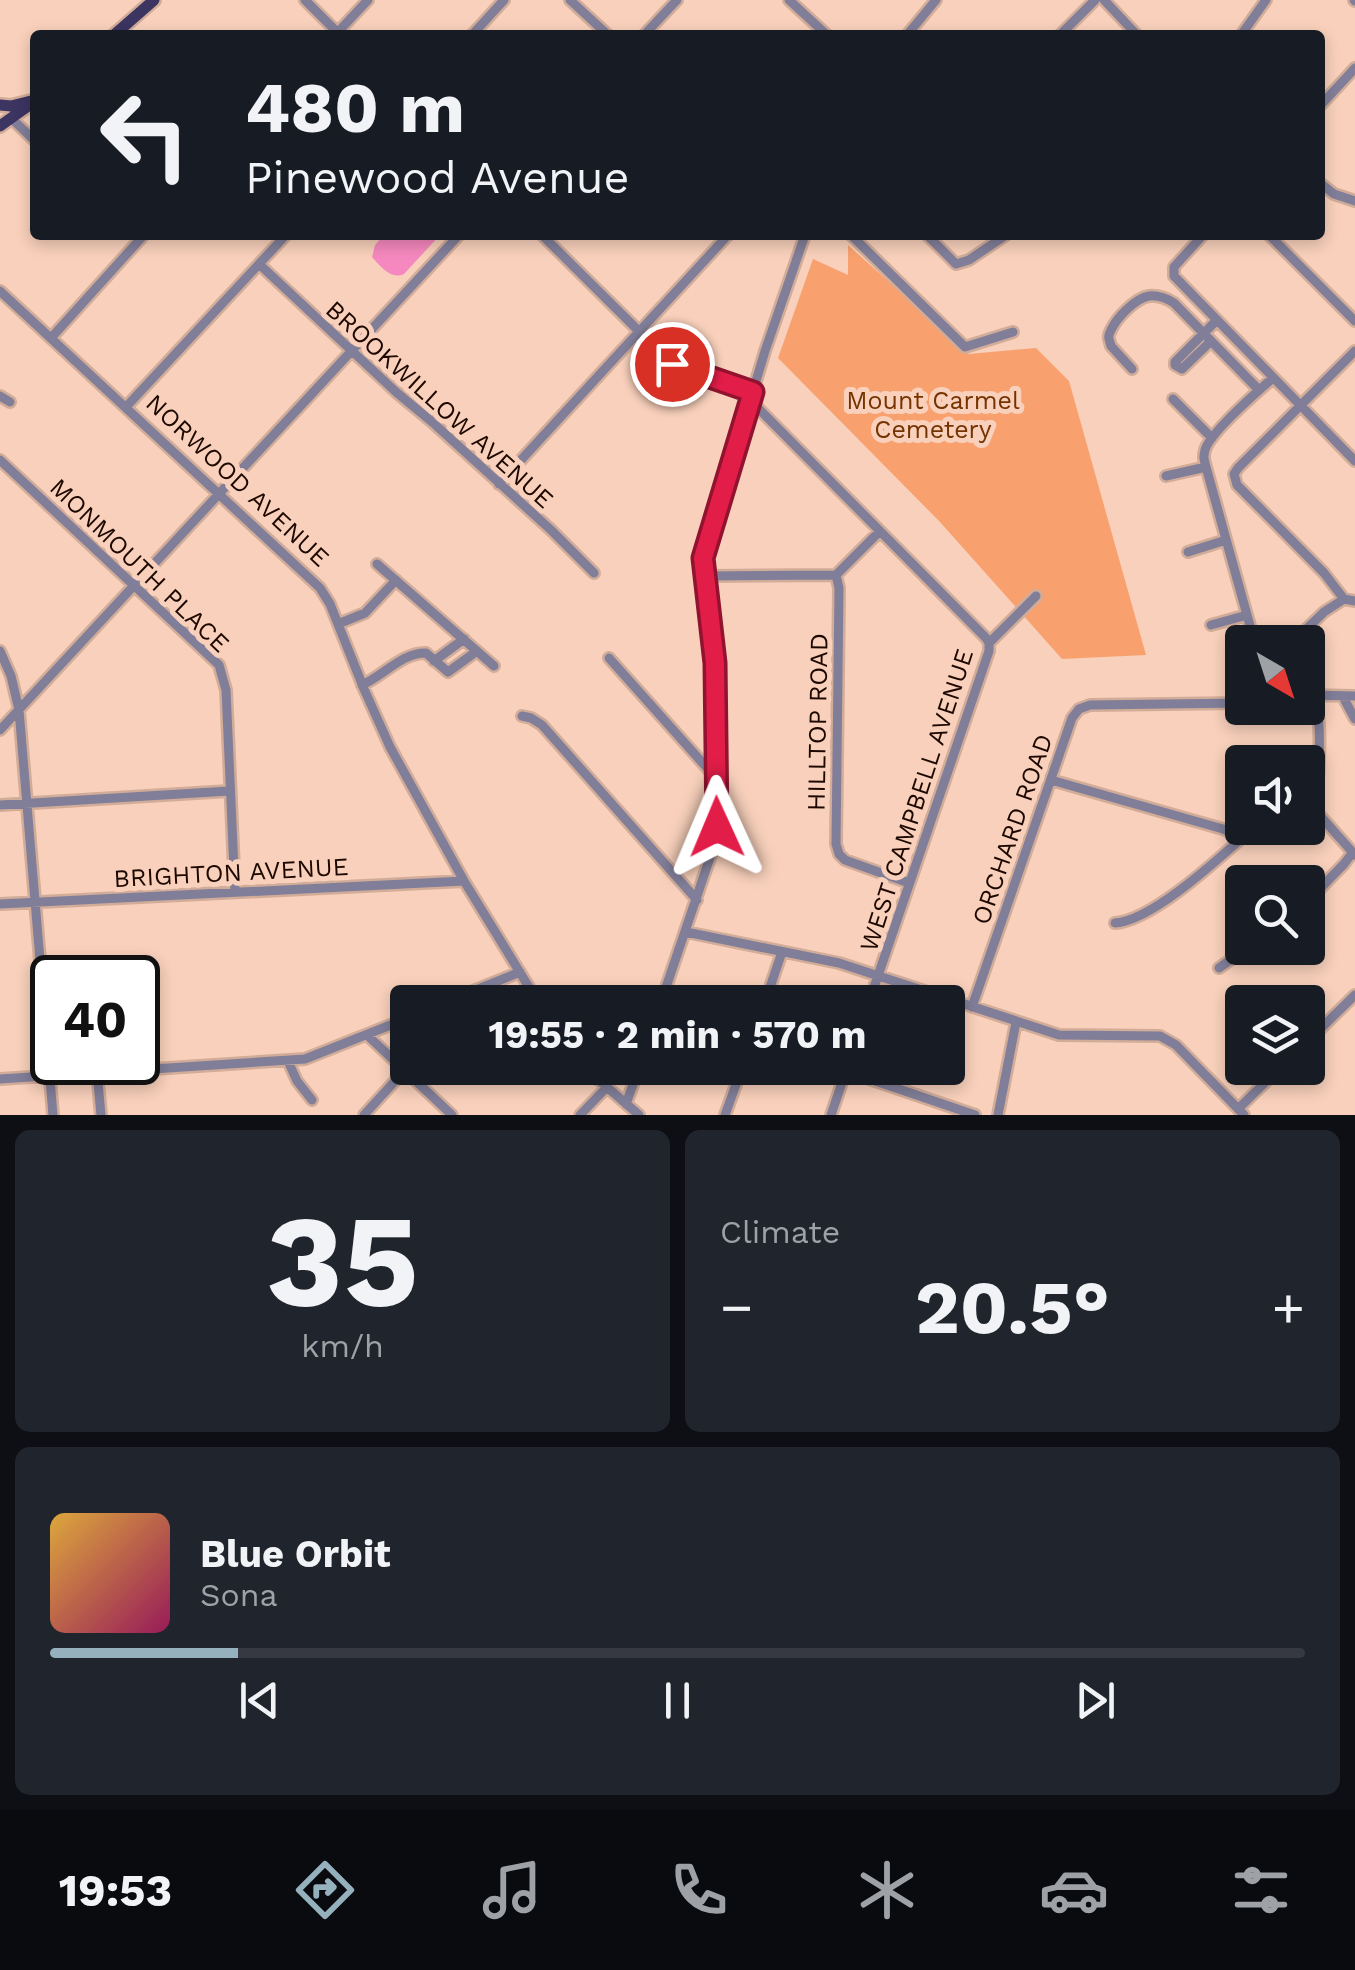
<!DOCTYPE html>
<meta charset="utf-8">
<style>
body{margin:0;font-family:"Work Sans",sans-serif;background:#20242c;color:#f1f3f6;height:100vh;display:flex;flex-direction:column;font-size:38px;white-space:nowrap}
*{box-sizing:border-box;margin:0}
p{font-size:32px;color:#9ea1a6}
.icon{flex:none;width:55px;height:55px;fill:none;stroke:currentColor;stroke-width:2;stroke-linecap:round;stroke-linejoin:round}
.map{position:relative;height:1115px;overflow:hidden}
.panel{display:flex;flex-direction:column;gap:15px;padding:15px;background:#0d0f14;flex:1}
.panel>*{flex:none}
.banner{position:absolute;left:30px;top:30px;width:1295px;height:210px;border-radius:10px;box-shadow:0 5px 15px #0003;background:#171b24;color:#f1f3f6;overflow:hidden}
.needle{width:65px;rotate:141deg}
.buttons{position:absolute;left:1225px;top:625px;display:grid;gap:20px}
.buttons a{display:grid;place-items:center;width:100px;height:100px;border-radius:10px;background:#171b24;box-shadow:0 5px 15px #0003;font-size:50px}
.speed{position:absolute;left:30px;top:955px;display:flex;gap:20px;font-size:50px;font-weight:700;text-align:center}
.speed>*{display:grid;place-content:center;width:130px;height:130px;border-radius:50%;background:#171b24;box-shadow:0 5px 15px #0003;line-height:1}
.speed .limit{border:5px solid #111;border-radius:15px;background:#fff;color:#111}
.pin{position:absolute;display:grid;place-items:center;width:85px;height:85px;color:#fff;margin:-42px;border:5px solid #fff;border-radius:50%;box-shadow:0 2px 10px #0007}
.me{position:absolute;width:110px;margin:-55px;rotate:359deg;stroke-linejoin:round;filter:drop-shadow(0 0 8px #0008)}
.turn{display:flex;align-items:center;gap:35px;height:210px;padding:0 50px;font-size:45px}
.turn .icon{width:130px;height:130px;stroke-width:2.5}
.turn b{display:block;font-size:70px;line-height:85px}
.big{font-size:75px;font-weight:700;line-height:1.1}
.panel .card{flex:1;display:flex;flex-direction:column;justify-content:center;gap:15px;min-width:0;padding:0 35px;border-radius:15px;background:#20242c}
.panel .dial{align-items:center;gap:0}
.dial b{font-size:130px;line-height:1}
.song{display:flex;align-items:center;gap:30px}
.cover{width:120px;height:120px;border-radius:15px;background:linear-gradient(135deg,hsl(40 70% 55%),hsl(330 70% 35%))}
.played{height:10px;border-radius:5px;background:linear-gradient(90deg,#96b1be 15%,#363941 15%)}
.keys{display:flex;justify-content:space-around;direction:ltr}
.heat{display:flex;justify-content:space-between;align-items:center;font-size:55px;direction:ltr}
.panel .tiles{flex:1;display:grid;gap:15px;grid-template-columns:1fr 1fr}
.card:last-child{grid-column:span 2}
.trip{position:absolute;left:390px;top:985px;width:575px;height:100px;border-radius:10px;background:#171b24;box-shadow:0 5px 15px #0003;font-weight:700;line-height:100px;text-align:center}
.tab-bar{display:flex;height:160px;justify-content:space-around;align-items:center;background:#090b0e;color:#9ea1a6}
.tab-bar .icon{width:70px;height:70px}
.tab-bar .active{color:#96b1be}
.tab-bar b{font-size:45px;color:#f1f3f6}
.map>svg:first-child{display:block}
.green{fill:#f8a16f}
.water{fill:#f588be}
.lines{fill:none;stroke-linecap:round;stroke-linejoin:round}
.minor-casing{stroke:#d1ac99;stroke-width:14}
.major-casing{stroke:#d1ac99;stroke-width:16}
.minor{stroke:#817e99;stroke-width:9}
.major{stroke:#3c3461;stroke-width:11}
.route-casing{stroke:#92132f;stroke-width:25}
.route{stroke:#e11d48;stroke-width:18}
.labels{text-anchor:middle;stroke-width:10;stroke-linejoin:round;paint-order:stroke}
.park-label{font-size:25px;fill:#743301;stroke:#f8d0bb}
.street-label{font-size:25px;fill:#1d0800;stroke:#f8d0bb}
</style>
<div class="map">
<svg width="1355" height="1115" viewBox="0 0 1355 1115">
<rect width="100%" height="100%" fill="#f8d0bb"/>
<!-- green -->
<path class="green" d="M848,245L969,354L1036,348L1069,381L1146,655L1062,659L940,522L778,358L813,259L848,275Z"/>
<!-- water -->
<path class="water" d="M384,235H440L404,274C391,280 381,267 372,257L375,245Z"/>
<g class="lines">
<defs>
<path id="minor" d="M305,0L340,35
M570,0L608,35
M789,0L827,35
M1104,0L1137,35
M1354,0L1355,1
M338,32L368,0
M472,35L504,0
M644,35L677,0
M907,35L936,0
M1060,35L1095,0
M1241,35L1266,0
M1320,106L1355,68
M11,118L35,141
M1320,183L1334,194L1355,201
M542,235L672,364L753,392
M851,235L965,347L1013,332
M927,235L956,264L969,260L1006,235
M1203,235L1174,267V276L1355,461
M1269,235L1355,321
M259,264L396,392L431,421L551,530L594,573
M0,291L320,588L330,604L364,689L390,747L464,881L538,1002
M51,338L143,236
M1211,341L1182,369L1175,365V362L1216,321
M1355,351L1238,468L1234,474L1237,485L1324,573L1344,599L1355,601
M1132,369L1111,346C1109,338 1107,338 1111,330C1117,317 1136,298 1149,296C1159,295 1166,298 1174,303L1259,390
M0,396L10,402
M1173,399L1212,438
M751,401L986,638L989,643
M126,407L286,235
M0,460L219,665L226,690L235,892
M1166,476L1206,467
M499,484L728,235
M880,531L836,575L839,588L836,844L839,854L845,860L909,883
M1188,552L1226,540
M377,564L494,666
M706,576L836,575
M338,624L365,613L396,580
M1211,625L1247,615
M1252,633L1206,467C1204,459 1203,458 1205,450C1210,433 1258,391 1273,378
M1293,642L1324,612L1344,599
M0,651L11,676L19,710L53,1115
M609,658L716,778
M434,661L464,639
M1308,678C1326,714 1318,770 1316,811
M362,685C383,676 403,652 426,653L448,672L477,651
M1308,695L1355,696
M1343,697L1355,719
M522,716L531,718L542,725L697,900
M0,730L459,235
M1051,780L1223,829L1243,837L1254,828
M0,805L229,791
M1308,810L1316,811L1355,855
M1308,901L1344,864L1353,852
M0,904L464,881
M1115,923C1151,921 1215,862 1243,837
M686,932L839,963L1059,1035L1160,1036L1176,1045L1244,1115
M1219,968L1247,948
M446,1002L520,972
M661,1002L716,840L715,663L703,558L765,351L805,235
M765,1002L782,952
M869,1002L989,651V643L1036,596
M972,1007L1072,718L1079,709L1090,705L1242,703
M367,1035L452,1115
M1308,1041L1355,995
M288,1061L297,1081L312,1100
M585,1068L639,1115
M846,1071L975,1115
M97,1072L101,1115
M0,1079L305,1059L408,1018
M626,1104L639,1068
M1238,1109L1280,1068
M364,1115L404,1071
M580,1115L607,1087
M725,1115L742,1068
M831,1115L847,1068
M998,1115L1016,1022"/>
<path id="major" d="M114,35L154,0
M0,105L11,106L31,101
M0,126L35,101"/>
</defs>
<!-- minor casing -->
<use href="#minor" class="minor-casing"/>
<!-- major casing -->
<use href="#major" class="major-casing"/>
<!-- minor -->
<use href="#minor" class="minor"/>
<!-- major -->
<use href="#major" class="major"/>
</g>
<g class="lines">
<defs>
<path id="route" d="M672,364L753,392L703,558L715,663L717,827"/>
</defs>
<!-- route casing -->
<use href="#route" class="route-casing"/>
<!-- route -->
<use href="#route" class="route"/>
</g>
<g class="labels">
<!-- park labels -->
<g class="park-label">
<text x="933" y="409">Mount Carmel<tspan x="933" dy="29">Cemetery</tspan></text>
</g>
<!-- street labels -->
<g class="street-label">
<text transform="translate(440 404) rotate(42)" y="9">BROOKWILLOW AVENUE</text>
<text transform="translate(238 480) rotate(43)" y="9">NORWOOD AVENUE</text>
<text transform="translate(140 565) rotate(44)" y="9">MONMOUTH PLACE</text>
<text transform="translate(817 722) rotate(-89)" y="9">HILLTOP ROAD</text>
<text transform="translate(916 800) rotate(-72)" y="9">WEST CAMPBELL AVENUE</text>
<text transform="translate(1012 829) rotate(-71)" y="9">ORCHARD ROAD</text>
<text transform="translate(231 872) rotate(-3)" y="9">BRIGHTON AVENUE</text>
</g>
</g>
</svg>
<div class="buttons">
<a><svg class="needle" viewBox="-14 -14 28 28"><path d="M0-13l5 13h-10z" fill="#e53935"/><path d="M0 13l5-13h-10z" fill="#9ea1a6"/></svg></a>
<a><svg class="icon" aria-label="sound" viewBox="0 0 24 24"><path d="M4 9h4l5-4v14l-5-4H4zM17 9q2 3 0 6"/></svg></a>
<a><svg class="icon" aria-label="search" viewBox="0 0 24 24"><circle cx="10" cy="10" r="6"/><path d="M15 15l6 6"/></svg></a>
<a><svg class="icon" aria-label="layers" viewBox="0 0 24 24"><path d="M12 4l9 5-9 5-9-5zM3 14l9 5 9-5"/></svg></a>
</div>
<div class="speed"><div class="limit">40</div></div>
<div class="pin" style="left:672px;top:364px;background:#d93025"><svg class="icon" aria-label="arrive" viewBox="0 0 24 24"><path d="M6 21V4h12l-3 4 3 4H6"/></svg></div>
<svg class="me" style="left:717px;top:827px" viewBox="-20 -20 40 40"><path d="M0-17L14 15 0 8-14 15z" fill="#e11d48" stroke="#fff" stroke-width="4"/></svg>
<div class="trip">19:55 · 2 min · 570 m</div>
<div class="banner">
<div class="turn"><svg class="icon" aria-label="left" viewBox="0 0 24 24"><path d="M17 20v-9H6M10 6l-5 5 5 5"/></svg><div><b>480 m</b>Pinewood Avenue</div></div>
</div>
</div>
<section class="panel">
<div class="tiles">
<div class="card dial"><b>35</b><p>km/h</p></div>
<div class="card"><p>Climate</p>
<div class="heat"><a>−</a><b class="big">20.5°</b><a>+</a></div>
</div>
<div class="card">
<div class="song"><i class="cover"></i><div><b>Blue Orbit</b><p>Sona</p></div></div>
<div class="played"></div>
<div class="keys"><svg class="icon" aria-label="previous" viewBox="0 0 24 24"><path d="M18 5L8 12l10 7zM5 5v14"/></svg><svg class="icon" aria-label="pause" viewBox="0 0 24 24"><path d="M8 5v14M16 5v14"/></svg><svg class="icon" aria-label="next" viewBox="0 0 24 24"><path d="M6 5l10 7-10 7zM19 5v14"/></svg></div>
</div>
</div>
</section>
<nav class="tab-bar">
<b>19:53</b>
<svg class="icon active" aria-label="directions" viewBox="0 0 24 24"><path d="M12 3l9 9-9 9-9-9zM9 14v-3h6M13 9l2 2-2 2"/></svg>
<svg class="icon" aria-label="music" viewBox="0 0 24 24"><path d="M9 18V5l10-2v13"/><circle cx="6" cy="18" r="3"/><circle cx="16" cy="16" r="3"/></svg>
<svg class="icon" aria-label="phone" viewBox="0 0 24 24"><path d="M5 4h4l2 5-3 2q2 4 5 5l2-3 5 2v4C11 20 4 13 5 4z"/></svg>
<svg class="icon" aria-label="climate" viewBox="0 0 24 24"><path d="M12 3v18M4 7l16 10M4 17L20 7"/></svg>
<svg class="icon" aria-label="car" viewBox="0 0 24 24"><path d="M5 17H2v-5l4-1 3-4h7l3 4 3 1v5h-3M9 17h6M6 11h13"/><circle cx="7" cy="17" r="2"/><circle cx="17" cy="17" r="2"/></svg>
<svg class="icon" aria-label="filters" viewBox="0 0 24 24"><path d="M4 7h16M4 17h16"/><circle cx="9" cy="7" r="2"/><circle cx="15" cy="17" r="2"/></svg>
</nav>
